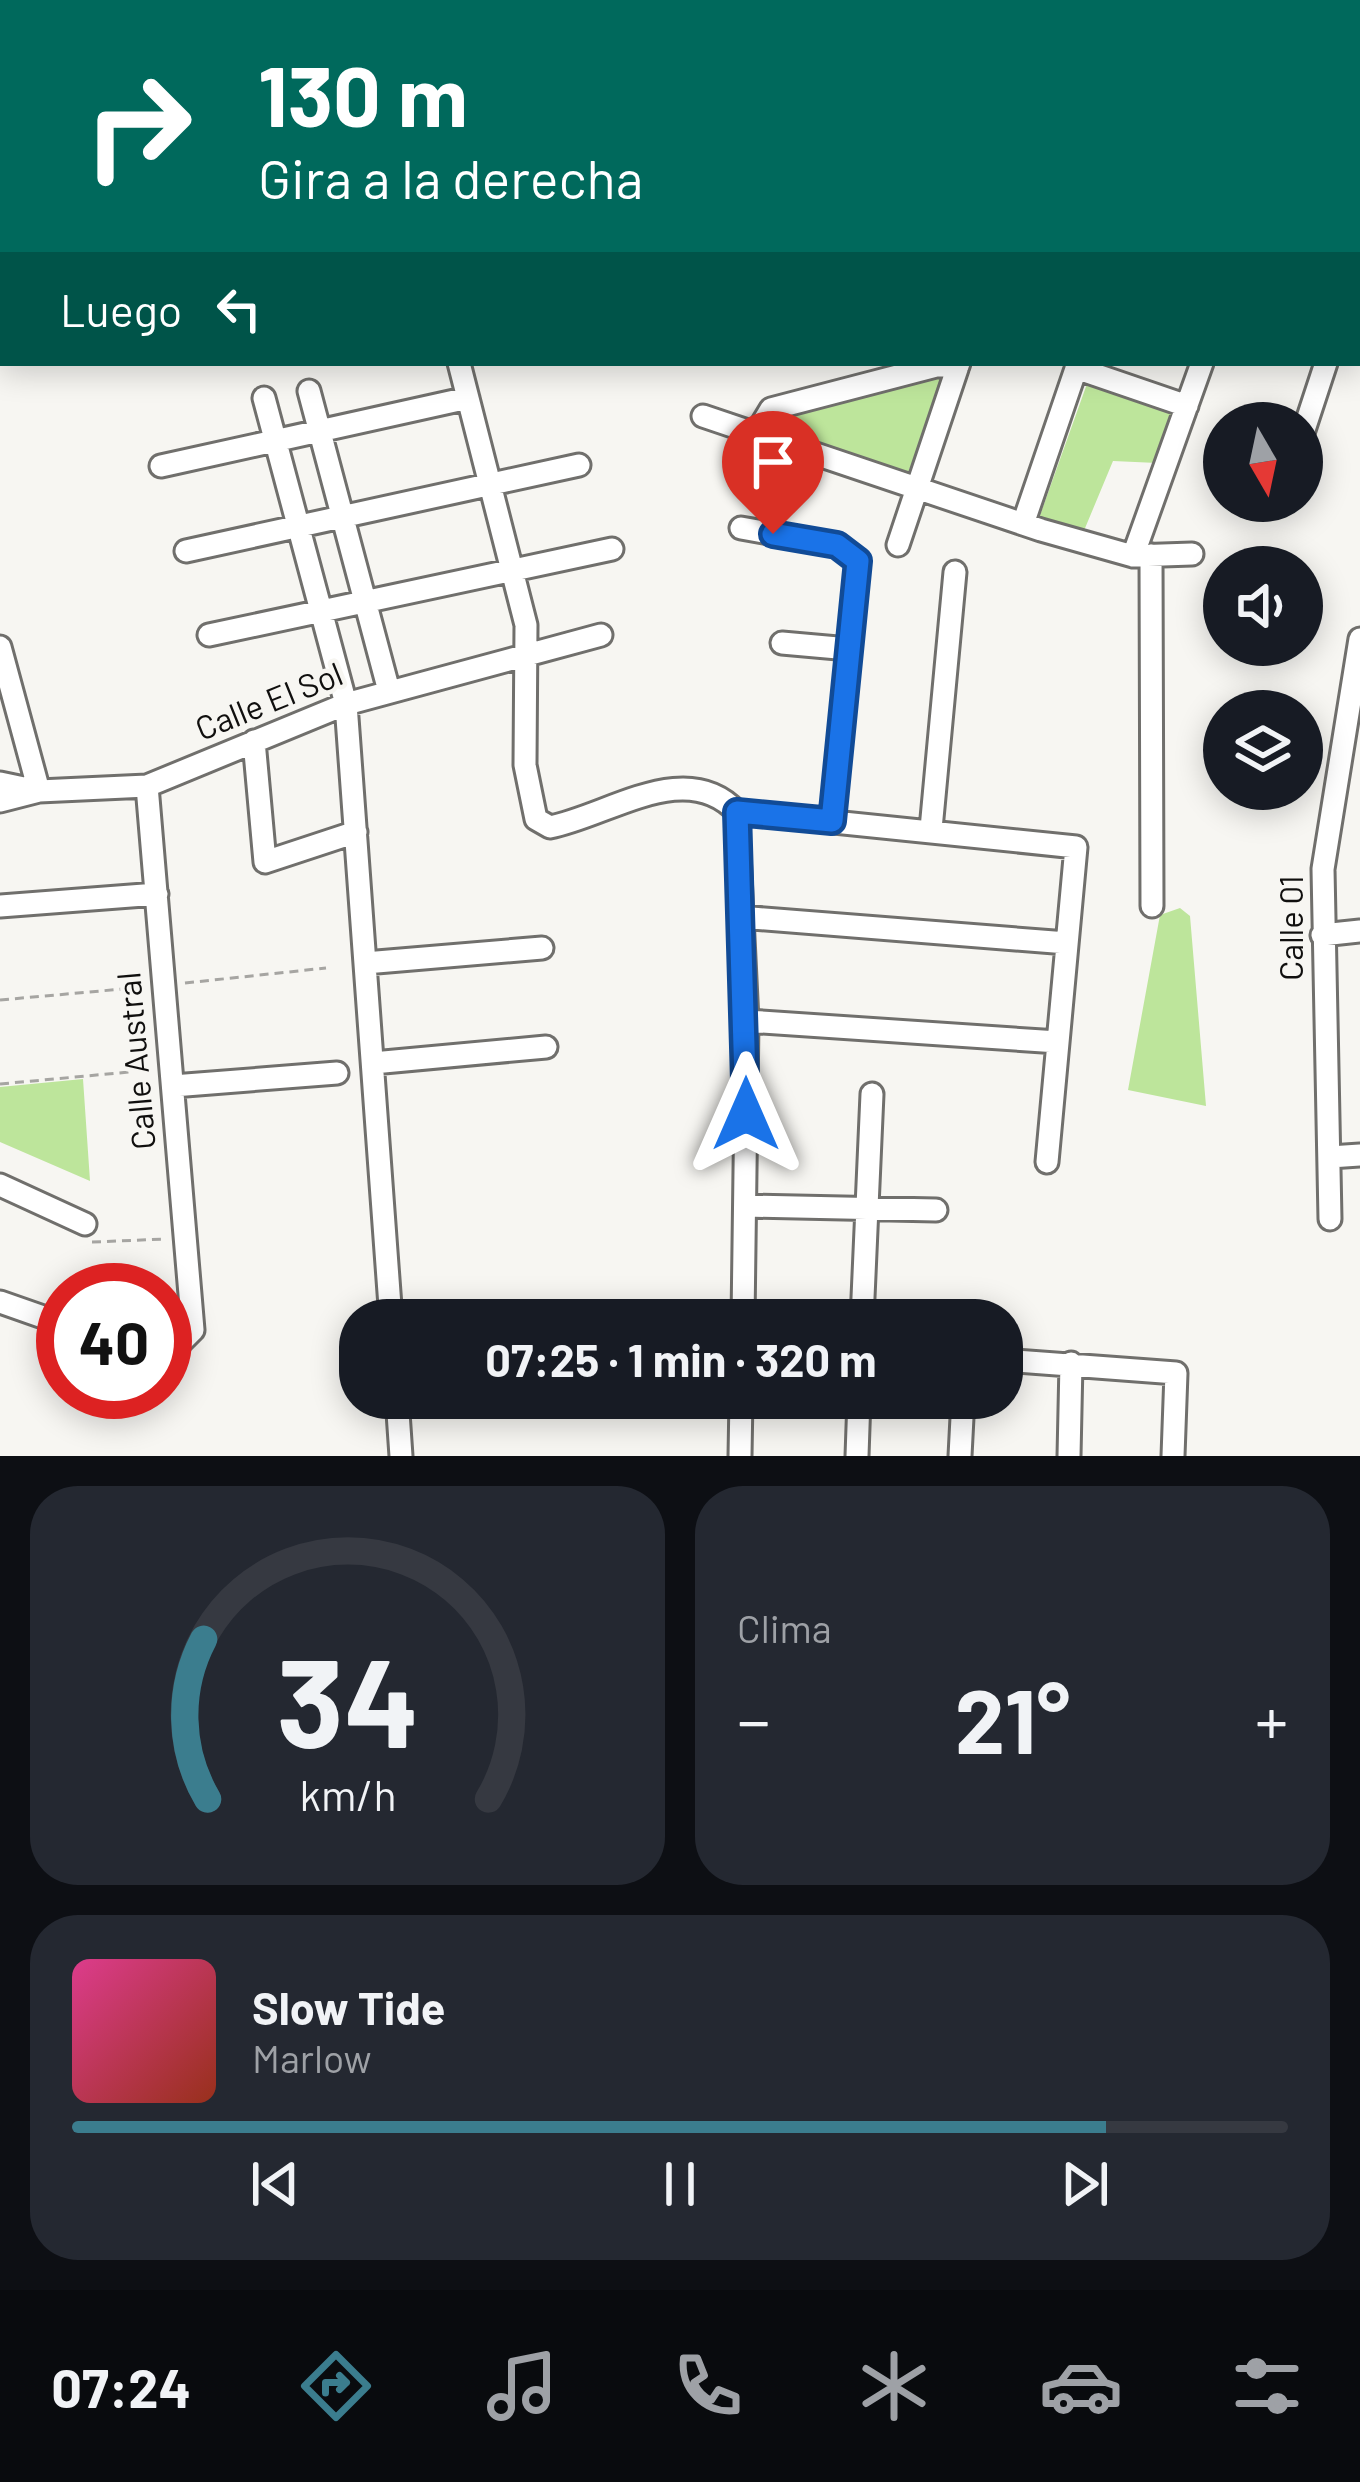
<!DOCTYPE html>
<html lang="es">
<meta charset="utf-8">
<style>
body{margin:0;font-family:Barlow,sans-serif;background:#242831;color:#f1f3f6;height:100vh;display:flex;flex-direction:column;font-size:45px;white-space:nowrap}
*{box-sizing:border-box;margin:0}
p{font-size:39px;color:#9ea1a6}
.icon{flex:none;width:66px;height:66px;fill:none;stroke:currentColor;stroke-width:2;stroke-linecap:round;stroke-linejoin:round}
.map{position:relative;height:1456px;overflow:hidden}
.sheet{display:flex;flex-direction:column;gap:30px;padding:30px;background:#0d0f14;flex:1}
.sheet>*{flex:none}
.guide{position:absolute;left:0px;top:0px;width:1362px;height:366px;box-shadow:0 6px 30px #0003;background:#00695c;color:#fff;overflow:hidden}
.needle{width:78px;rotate:171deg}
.buttons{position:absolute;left:1203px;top:402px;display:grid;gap:24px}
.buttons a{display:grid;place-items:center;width:120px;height:120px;border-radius:50%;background:#171b24;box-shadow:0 6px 30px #0003;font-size:60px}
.speed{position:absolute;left:36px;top:1263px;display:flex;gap:24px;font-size:60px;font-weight:700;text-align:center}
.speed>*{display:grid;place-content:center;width:156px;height:156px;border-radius:50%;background:#171b24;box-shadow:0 6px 30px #0003;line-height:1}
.speed .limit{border:18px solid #d22;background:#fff;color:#111}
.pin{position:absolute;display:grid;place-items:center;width:102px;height:102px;color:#fff;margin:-123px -51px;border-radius:50% 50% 50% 0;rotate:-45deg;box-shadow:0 0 12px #0007}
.pin .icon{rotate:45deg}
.me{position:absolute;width:132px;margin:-66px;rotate:0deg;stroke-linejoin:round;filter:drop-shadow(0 0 9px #0008)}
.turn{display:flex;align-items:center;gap:42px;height:252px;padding:0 60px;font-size:54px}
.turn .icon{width:156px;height:156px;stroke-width:2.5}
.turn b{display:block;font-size:84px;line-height:102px}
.then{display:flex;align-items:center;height:114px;padding:0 60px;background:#0003;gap:24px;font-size:45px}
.big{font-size:90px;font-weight:700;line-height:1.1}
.sheet .tile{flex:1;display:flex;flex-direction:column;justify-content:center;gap:18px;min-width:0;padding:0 42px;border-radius:48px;background:#242831}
.sheet .dial{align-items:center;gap:0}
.dial svg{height:312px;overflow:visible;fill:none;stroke:#363941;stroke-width:7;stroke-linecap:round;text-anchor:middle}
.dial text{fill:#f1f3f6;stroke:none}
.song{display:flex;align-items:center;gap:36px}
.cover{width:144px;height:144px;border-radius:18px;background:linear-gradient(135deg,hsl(330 70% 55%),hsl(10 70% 35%))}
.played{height:12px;border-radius:6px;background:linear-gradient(90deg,#3b7d8e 85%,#363941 85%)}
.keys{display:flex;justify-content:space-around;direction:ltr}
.heat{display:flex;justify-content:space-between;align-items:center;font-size:66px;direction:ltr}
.sheet .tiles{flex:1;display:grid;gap:30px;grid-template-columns:1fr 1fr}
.tile:last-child{grid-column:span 2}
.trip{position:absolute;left:339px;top:1299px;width:684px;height:120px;border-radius:48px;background:#171b24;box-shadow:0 6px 30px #0003;font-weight:700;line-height:120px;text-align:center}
.tab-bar{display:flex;height:192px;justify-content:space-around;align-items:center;background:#090b0e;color:#9ea1a6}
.tab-bar .icon{width:84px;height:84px}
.tab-bar .on{color:#3b7d8e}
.tab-bar b{font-size:54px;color:#f1f3f6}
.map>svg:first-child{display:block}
.green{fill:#bde59b}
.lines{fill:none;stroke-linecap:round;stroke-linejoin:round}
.stream{stroke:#1bafd8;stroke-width:4.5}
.minor-casing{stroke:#706f6c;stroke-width:27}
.path{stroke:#a6a5a2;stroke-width:3;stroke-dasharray:9 6;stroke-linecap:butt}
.minor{stroke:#fff;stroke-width:21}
.route-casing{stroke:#114b97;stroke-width:30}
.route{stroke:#1a73e8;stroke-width:21}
.labels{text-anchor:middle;stroke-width:9;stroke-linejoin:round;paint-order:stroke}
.street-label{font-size:33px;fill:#100f0e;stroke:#f7f6f2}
</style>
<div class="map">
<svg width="1360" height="1456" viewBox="0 0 1360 1456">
<rect width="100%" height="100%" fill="#f7f6f2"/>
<!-- green -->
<path class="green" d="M938,378L944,381L908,473L780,435L778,418Z
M1088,381L1172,412L1175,419L1157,463L1113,461L1083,533L1039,518Z
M1180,908L1190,916L1206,1106L1128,1090L1160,915Z
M83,1079L90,1181L0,1142V1087Z"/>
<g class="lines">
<!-- stream -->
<path class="stream" d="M1192,0L1194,3
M541,3L581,0
M1359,80L1360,81
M0,118L3,115"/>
<defs>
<path id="minor" d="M803,0L804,3
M1079,0L1083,3
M909,2L953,0
M638,3L651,0
M0,157L3,145
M1359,217H1360
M0,308L3,307
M1359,349H1360
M459,363L526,625L525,765L536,819L550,827C608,816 686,757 737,812L747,1021L743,1320
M1076,368L1187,406
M309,391L389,691
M264,398L346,704L391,1320
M703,416L1041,530L1133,556L1192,554
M756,434L771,409L936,366H958
M1302,436L1326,363
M161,466L468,398
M1023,524L1078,363
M741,528L837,545L858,561L832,821
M898,545L959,363
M186,551L579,465
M1151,555L1152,906
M1133,556L1202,363
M209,635L612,549
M782,643L849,649
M0,647L39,791
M254,741L265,862L356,832
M0,783L38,791
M147,786L193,1330L182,1341L165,1339
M0,801L39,791L147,786L346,704L601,635
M737,812L1076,847L1047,1162
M931,829L955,572
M0,906L157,894
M740,917L1067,943
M1322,935L1360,931
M365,963L542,948
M747,1021L1058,1042
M373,1063L546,1047
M173,1086L337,1073
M1330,1157L1360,1155
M0,1185L85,1224
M746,1206L936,1210
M1330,1219L1323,869L1360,639
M0,1302L63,1324
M862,1320L872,1094
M1002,1360L1176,1373L1173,1456
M397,1398L401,1456
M740,1456L741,1398
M857,1456L859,1398
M960,1456L963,1398
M1069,1456L1071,1363"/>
</defs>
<!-- minor casing -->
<use href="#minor" class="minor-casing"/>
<!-- path -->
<path class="path" d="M185,983L326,968
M0,1000L145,987
M0,1084L151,1070
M92,1242L165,1239"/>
<!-- minor -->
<use href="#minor" class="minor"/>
</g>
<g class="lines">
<defs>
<path id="route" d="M746,1114L737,812L832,821L858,561L837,545L773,534"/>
</defs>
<!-- route casing -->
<use href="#route" class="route-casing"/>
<!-- route -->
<use href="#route" class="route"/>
</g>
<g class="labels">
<!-- street labels -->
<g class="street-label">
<text transform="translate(269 701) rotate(-22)" y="12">Calle El Sol</text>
<text transform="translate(1291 928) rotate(-90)" y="12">Calle 01</text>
<text transform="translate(136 1061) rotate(-95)" y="12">Calle Austral</text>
</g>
</g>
</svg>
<div class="buttons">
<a><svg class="needle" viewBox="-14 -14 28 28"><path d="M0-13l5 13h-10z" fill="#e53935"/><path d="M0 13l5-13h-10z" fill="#9ea1a6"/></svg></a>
<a><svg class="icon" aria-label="sound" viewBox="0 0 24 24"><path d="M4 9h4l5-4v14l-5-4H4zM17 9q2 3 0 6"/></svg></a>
<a><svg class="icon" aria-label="layers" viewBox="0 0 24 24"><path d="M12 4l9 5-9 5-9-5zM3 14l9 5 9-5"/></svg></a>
</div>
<div class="speed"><div class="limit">40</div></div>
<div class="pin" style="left:773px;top:534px;background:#d93025"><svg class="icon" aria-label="arrive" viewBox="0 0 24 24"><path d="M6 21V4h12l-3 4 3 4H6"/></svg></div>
<svg class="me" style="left:746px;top:1114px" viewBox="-20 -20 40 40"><path d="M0-17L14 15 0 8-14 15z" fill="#1a73e8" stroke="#fff" stroke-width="4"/></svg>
<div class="trip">07:25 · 1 min · 320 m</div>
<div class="guide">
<div class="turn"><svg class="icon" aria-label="right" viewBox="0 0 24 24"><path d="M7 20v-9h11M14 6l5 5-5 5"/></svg><div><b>130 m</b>Gira a la derecha</div></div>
<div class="then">Luego<svg class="icon" aria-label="left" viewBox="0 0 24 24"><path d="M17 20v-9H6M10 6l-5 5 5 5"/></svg></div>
</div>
</div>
<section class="sheet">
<div class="tiles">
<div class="tile dial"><svg viewBox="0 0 100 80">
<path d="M14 69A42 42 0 1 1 86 69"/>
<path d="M14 69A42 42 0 0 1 13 28" stroke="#3b7d8e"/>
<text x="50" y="56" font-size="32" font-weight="700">34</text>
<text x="50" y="72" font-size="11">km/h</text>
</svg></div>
<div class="tile"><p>Clima</p>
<div class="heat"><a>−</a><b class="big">21°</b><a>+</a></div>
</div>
<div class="tile">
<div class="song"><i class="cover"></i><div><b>Slow Tide</b><p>Marlow</p></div></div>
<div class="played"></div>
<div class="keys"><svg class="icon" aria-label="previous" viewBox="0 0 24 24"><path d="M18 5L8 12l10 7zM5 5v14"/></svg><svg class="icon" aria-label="pause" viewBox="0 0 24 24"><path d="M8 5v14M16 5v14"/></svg><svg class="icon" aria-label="next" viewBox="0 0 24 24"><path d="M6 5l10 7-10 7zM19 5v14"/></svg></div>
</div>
</div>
</section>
<nav class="tab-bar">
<b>07:24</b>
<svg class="icon on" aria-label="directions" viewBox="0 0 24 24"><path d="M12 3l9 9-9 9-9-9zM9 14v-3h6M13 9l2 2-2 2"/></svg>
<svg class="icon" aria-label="music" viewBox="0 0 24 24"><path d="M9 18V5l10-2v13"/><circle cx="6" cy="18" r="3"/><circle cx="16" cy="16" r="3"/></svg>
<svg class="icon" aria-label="phone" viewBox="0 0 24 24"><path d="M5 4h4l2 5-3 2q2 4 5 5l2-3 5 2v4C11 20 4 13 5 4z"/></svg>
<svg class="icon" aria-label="climate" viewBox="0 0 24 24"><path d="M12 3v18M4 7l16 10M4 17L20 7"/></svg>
<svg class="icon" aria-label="car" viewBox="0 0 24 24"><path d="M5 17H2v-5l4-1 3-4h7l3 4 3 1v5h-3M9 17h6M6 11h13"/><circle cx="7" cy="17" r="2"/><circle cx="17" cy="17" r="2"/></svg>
<svg class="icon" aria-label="filters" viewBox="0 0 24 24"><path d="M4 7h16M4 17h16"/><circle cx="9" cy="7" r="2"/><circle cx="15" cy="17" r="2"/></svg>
</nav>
